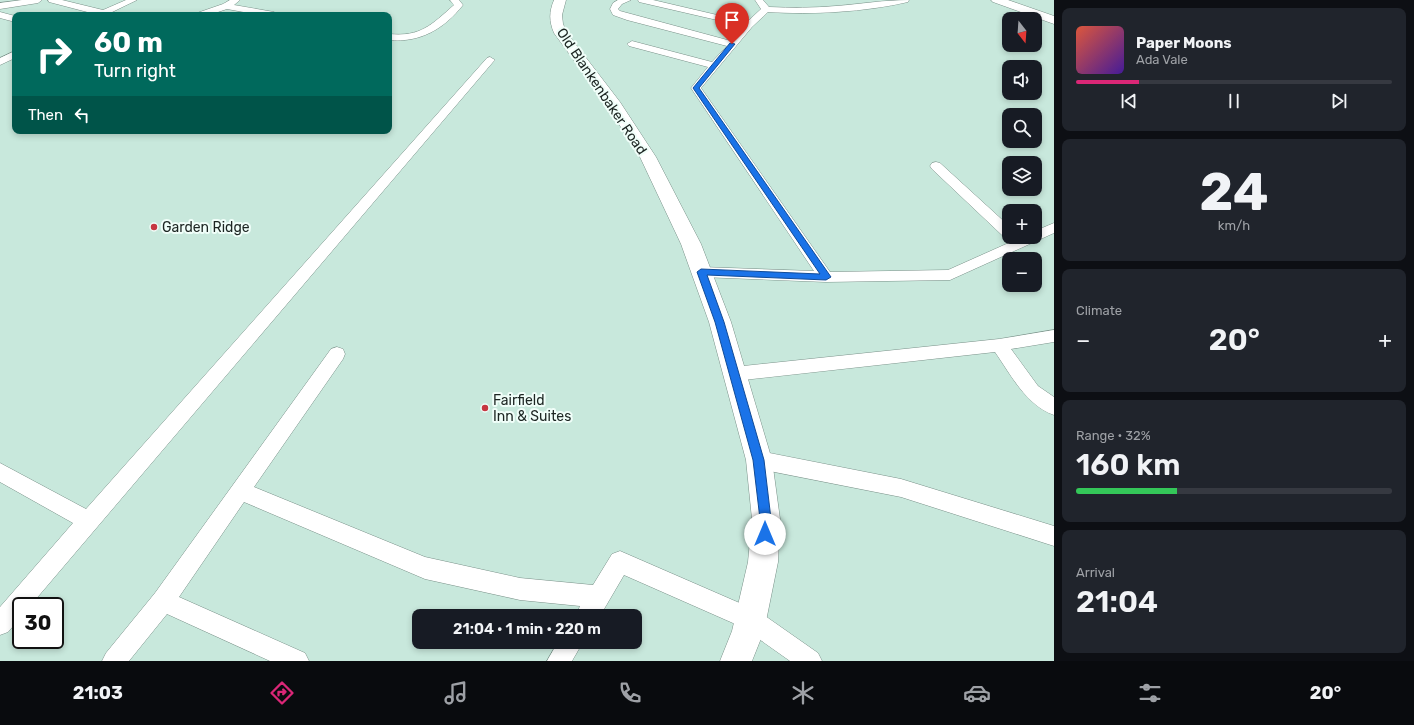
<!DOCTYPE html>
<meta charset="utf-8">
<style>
body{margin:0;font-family:Rubik,sans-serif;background:#20242c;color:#f1f3f6;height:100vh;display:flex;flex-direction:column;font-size:15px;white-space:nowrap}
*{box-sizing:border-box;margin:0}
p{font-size:13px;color:#9ea1a6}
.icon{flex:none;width:22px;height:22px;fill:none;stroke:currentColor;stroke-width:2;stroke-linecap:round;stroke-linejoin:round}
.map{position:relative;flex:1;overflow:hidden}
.side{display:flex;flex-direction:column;gap:8px;padding:8px;background:#0d0f14;width:360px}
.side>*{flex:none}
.banner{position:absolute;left:12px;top:12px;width:380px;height:122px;border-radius:8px;box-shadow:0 2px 6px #0003;background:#00695c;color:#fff;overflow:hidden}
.needle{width:26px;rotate:163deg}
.tools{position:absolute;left:1002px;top:12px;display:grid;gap:8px}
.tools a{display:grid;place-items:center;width:40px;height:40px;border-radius:8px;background:#171b24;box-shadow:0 2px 6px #0003;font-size:20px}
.speed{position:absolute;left:12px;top:597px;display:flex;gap:8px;font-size:20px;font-weight:700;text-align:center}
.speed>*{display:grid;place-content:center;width:52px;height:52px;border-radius:50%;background:#171b24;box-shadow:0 2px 6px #0003;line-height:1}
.speed .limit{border:2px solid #111;border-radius:6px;background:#fff;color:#111}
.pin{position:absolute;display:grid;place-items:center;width:34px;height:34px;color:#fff;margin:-41px -17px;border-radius:50% 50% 50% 0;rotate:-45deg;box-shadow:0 0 4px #0007}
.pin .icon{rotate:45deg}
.me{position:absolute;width:44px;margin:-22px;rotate:0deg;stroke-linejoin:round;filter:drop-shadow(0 0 3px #0008)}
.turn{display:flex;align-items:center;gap:14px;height:84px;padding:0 16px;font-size:18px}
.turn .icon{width:52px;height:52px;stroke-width:2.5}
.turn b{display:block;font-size:28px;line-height:34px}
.then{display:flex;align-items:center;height:38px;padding:0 16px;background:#0003;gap:8px;font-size:15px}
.big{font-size:30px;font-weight:600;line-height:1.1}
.side .card{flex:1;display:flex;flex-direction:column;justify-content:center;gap:6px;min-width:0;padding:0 14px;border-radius:8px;background:#20242c}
.side .dial{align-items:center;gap:0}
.dial b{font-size:52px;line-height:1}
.song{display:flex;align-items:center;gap:12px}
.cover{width:48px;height:48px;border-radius:6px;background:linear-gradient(135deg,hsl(10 70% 55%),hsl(260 70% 35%))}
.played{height:4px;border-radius:2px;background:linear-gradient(90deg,#db2777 20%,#363941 20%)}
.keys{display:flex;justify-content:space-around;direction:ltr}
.heat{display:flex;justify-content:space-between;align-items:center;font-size:22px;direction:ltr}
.charge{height:6px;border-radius:3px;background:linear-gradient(90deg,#34c759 32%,#363941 0)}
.trip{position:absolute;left:412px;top:609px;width:230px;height:40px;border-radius:8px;background:#171b24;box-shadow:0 2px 6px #0003;font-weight:600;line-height:40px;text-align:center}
.dock{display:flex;height:64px;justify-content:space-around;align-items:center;background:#090b0e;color:#9ea1a6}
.dock .icon{width:28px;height:28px}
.dock .selected{color:#db2777}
.dock b{font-size:18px;color:#f1f3f6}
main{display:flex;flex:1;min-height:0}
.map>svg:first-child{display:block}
.built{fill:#c8e8dc;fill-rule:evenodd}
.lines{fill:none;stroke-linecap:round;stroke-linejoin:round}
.lane-casing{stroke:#799088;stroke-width:1}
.street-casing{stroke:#799088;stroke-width:1}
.lane{fill:#fff;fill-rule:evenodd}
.street{fill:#fff;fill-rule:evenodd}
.route{fill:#1a73e8;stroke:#114b97}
.poi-dot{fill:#c63641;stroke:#f0fef9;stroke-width:1.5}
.labels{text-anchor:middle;stroke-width:4;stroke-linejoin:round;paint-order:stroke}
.street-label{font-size:14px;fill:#1c2522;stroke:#f0fef9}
.poi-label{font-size:14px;fill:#1c2522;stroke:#f0fef9;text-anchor:start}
</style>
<main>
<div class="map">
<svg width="1054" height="661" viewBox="0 0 1054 661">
<rect width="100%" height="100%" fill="#dbf4eb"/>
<!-- built -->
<path class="built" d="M0,0H1054V661H0ZM15,15H389V131H15ZM1009,19H1035V45H1009ZM1009,67H1035V93H1009ZM1009,115H1035V141H1009ZM1009,163H1035V189H1009ZM1009,211H1035V237H1009ZM1009,259H1035V285H1009ZM21,606H55V640H21ZM419,616H635V642H419Z"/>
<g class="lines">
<defs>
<path id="lane" d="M22,0H42L38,3L0,9V3Z
M48,0H62L103,10L126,0H137L106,15H95V14L49,2Z
M230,0H240L234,5L274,12L278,15H260L227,9L209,15H196L197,13L223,4Z
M450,0H459L463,5C444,29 420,43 389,40V34C421,37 431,25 454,5Z
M618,0H631L622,4L618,9L620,11L731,41L743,26L639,2L638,0H653L747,22L761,9L755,0H763L769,7C791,8 814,8 836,6C861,4 885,0 909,0L908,2C865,12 812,15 768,12L752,27L701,88L830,272L948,270L1022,237H1035V231L1054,223V233L950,280L826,282L701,277L696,276L694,272L696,268L701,267L814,271L691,88L708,67L629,46L627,44L632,41L712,62L727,46L627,20L613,15L610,9L613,3Z
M0,12L15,16V22L0,18Z
M15,51V58L0,65V58Z
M490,57L495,60L493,62L30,606H21V617L8,632L0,635V607L73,523L0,482V463L86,509L487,58Z
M936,162L940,163L1009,226V237H1014L1009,239L1004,237L932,169L930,166L932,163Z
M1054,330V342L1011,349L1038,386L1054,397V415C1026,405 1011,375 995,352L734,381L728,379L726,374L728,369L734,367L999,339Z
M337,347L343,349L345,354L343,359L254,487L425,557L520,578L593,585L612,554L620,551L758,611L818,653L822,661H790L742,627L624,575L600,616H576L580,606L520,600L425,579L244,502L179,597L305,653L309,661H270L167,614L129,661H102L106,653L155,593L331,349Z
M759,451L901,479L1054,526V546L901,497L759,469L752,466L750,460L752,454Z
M558,642H583L572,661H547Z"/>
<path id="street" d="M554,0H566L562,15L563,24L567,33L620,102L656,157L701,244L731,322L772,460L780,519L778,562L764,631L752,661H720L732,631L748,562L752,519L746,460L709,322L681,244L640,157L608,107L554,33C549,21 549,12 554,0Z
M991,0H1008L1054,16V24L993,2Z"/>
</defs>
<!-- lane casing -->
<use href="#lane" class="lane-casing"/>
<!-- street casing -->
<use href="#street" class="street-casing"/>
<!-- lane -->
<use href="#lane" class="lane"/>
<!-- street -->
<use href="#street" class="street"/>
</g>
<!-- route -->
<path class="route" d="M730,43L735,44L699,88L831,277L826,280L707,275L724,322L764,460L771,519L769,538L765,540L761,538L759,534L760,519L753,460L715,322L697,272L701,269L820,274L693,88Z"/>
<!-- markers -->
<g class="poi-dot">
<circle cx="154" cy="227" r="4"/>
<circle cx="485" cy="408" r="4"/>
</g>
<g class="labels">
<!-- street labels -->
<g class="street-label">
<text transform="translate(602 91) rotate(56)" y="5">Old Blankenbaker Road</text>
</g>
<!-- poi labels -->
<g class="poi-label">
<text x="162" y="232">Garden Ridge</text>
<text x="493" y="405">Fairfield<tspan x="493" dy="16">Inn &amp; Suites</tspan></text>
</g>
</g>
</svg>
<div class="tools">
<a><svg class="needle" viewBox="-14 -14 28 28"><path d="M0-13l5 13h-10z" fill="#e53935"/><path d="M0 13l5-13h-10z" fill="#9ea1a6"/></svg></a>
<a><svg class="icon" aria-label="sound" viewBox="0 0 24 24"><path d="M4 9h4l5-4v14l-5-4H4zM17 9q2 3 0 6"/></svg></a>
<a><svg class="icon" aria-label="search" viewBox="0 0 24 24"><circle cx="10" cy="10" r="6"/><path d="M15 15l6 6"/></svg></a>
<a><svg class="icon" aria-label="layers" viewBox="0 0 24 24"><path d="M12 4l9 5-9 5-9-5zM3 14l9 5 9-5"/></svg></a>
<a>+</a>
<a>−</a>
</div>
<div class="speed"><div class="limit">30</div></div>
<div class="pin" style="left:732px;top:44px;background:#d93025"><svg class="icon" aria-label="arrive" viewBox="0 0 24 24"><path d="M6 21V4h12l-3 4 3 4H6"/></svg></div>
<svg class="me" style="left:765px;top:534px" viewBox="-20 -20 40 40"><circle r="19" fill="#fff"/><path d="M0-13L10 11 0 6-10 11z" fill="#1a73e8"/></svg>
<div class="trip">21:04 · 1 min · 220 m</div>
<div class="banner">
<div class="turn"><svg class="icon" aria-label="right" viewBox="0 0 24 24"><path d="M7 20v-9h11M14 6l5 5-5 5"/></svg><div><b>60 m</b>Turn right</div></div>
<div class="then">Then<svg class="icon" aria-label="left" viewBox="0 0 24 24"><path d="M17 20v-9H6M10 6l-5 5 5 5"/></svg></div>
</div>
</div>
<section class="side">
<div class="card">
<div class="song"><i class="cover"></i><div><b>Paper Moons</b><p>Ada Vale</p></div></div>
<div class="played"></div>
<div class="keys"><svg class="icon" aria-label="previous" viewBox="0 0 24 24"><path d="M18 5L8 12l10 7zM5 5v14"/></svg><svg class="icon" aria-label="pause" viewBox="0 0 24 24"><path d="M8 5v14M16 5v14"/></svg><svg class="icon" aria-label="next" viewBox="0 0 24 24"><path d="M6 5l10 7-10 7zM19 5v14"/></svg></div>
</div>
<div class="card dial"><b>24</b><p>km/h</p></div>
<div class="card"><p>Climate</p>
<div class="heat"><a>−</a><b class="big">20°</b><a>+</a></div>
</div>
<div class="card"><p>Range · 32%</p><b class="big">160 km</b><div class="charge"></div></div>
<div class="card"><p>Arrival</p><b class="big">21:04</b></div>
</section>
</main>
<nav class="dock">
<b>21:03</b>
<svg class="icon selected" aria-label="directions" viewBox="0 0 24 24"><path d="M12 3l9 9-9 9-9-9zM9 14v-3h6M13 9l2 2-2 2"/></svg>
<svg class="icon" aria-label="music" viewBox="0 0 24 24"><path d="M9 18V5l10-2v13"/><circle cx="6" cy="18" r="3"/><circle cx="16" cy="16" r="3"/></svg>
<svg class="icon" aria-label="phone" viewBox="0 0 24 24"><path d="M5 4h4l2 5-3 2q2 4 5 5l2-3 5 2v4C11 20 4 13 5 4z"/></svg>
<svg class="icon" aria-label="climate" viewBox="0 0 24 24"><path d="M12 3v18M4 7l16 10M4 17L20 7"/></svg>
<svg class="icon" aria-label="car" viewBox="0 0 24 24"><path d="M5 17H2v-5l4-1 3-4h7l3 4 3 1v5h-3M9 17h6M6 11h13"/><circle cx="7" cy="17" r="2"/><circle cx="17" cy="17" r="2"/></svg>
<svg class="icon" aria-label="filters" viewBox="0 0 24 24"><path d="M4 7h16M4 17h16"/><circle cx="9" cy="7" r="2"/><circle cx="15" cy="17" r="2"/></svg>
<b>20°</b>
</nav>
